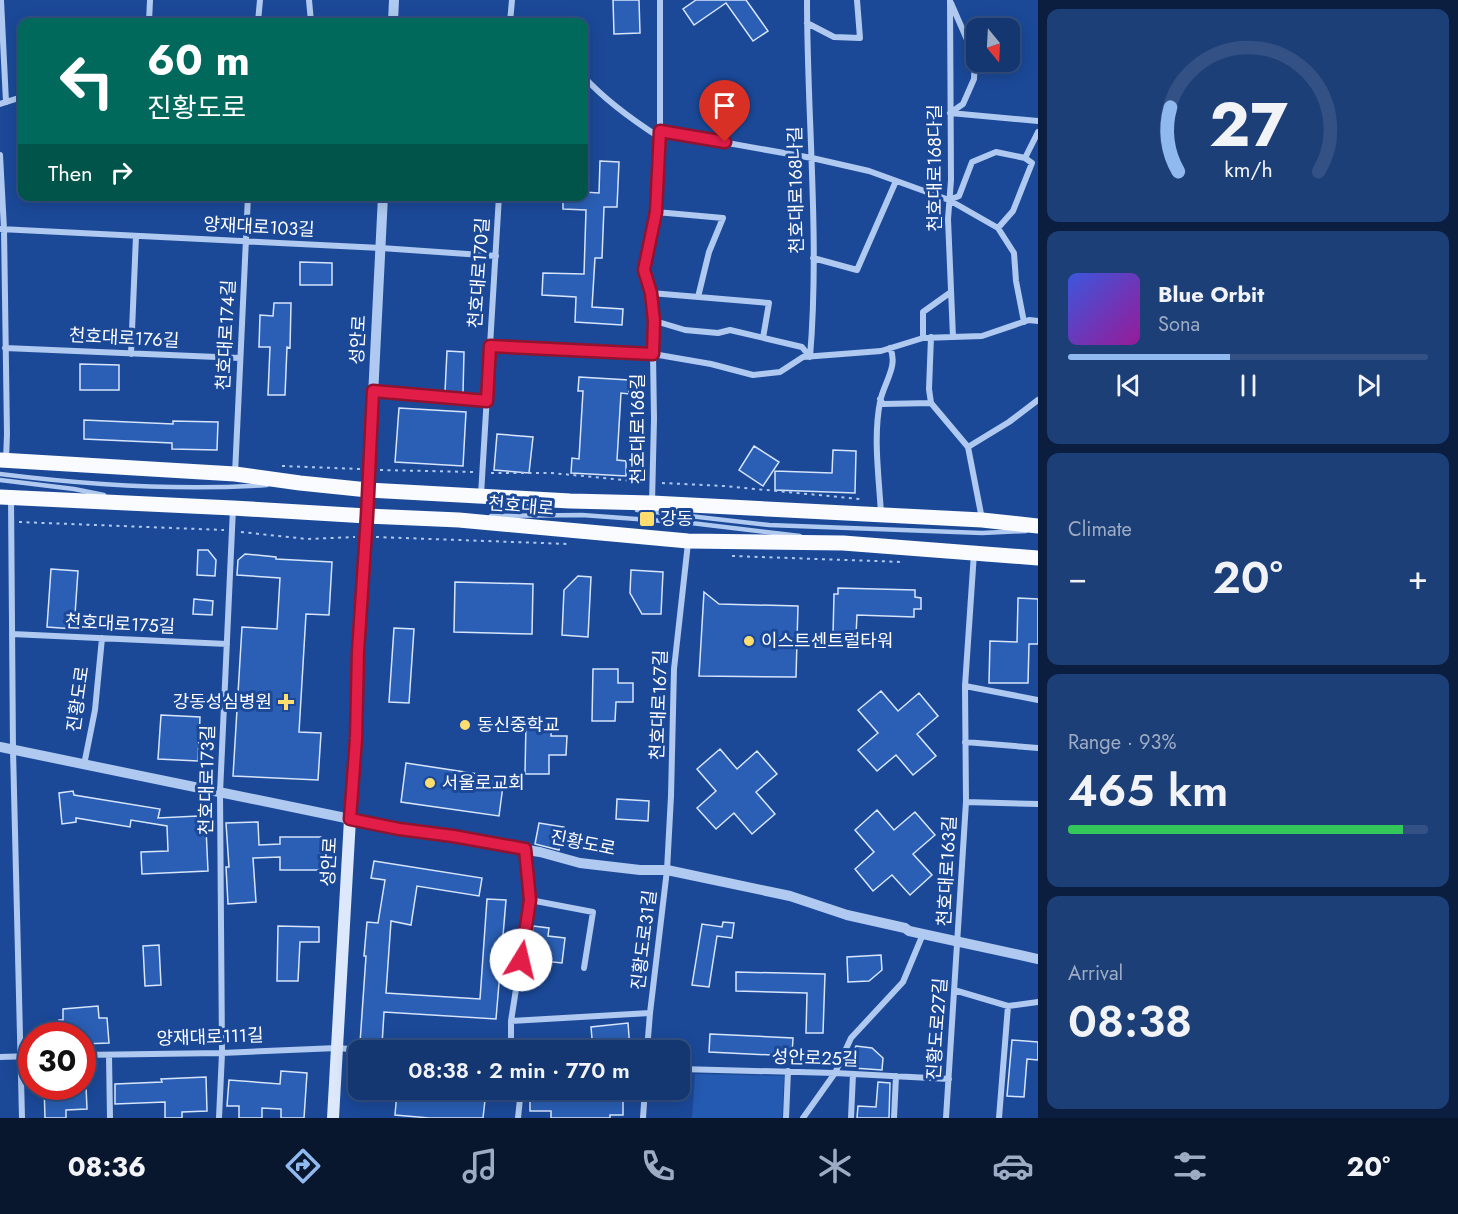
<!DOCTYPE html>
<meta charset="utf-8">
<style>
body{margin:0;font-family:Jost,"Noto Sans KR",sans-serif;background:#1d3f77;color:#f1f3f6;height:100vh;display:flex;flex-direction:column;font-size:22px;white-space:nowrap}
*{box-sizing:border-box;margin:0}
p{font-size:20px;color:#9dacc4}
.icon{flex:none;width:33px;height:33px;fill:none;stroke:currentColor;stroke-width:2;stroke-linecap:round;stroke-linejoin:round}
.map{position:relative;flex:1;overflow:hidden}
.sheet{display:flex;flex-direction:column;gap:9px;padding:9px;background:#0b1e3f;width:420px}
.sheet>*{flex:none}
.banner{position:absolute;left:18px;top:18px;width:570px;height:183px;border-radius:12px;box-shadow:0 3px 15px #0003,0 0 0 2px #335184;background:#00695c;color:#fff;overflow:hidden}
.needle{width:39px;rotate:162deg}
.fabs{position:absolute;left:966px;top:18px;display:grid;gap:12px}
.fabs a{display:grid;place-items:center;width:54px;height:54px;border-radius:12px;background:#143772;box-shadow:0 3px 15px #0003,0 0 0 2px #335184;font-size:30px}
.speed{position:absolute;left:18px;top:1022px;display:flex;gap:12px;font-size:30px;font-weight:700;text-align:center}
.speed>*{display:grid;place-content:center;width:78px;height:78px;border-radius:50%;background:#143772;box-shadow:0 3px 15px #0003,0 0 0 2px #335184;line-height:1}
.speed .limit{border:9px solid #d22;background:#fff;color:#111}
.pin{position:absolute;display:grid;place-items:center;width:51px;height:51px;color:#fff;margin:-62px -26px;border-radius:50% 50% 50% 0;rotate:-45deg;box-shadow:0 0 6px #0007}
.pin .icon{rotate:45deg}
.me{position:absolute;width:66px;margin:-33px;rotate:9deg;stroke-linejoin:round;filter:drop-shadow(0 0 4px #0008)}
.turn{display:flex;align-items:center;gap:21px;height:126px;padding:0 30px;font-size:27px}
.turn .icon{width:78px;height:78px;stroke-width:2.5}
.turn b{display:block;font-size:42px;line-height:51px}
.then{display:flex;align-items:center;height:57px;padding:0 30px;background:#0003;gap:12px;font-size:22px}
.big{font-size:45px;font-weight:600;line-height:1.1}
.sheet .card{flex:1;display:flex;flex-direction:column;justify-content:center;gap:9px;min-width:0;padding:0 21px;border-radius:12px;background:#1d3f77}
.sheet .dial{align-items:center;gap:0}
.dial svg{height:156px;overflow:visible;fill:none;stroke:#335184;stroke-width:7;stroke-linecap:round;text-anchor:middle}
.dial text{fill:#f1f3f6;stroke:none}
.song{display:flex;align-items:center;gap:18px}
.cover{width:72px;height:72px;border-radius:9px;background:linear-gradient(135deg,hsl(230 70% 55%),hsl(300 70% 35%))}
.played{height:6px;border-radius:3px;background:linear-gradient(90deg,#90b9f0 45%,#335184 45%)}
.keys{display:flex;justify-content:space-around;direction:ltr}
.heat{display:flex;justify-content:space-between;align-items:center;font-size:33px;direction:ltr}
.charge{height:9px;border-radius:4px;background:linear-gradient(90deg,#34c759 93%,#335184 0)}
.trip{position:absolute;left:348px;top:1040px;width:342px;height:60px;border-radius:12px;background:#143772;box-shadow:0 3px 15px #0003,0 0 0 2px #335184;font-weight:600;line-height:60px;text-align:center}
.tab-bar{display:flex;height:96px;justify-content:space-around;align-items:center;background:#08162e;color:#9dacc4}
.tab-bar .icon{width:42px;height:42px}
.tab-bar .selected{color:#90b9f0}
.tab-bar b{font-size:27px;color:#f1f3f6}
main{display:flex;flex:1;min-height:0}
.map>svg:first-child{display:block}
.green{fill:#245ab1}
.building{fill:#2a5fb5;stroke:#d6e5fb;stroke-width:1.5}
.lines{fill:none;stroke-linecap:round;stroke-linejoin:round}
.path{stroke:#afc9f0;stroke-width:2;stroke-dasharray:3 4.5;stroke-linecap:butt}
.service{stroke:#afc9f0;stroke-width:4.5}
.minor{stroke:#afc9f0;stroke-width:6}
.tertiary{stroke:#afc9f0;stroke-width:10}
.secondary{stroke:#dde8fb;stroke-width:12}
.primary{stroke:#f9fbff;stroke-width:15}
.route-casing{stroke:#92132f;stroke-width:15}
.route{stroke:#e11d48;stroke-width:10}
.poi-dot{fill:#ffde6f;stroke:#1b4998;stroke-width:2}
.labels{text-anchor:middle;stroke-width:6;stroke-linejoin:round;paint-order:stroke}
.street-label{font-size:18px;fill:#fff;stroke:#1b4998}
.poi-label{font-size:18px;fill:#fff;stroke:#1b4998;text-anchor:start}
</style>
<main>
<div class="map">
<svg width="1038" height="1118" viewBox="0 0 1038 1118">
<rect width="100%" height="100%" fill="#1b4998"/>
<!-- green -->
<path class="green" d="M695,1074L784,1076L782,1118H692Z"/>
<!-- building -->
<path class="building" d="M613,0H639L640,33L614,34Z
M696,0H746L768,31L753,41L726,3L694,25L683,9Z
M600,161L619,162L617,207H604L602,258H595L592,307L623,309L622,325L575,322L576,297L542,295L543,273L584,274L586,210L563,209V196H584V192L599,193Z
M300,262L332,263V285H300Z
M274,303H291L290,348L287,347L285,395H268L270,347H259L260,315L273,316Z
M447,351L464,352L463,393L445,392Z
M80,364L119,365V390H80Z
M579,377L629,380V394L621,393L617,460L626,461V476L571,473L572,458L579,459L583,391H578Z
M399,408L466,412L463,466L395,462Z
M84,420L173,424V421L218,422L217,450L172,449V443L84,439Z
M497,434L533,437L529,473L494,470Z
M754,446L779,462L763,486L739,470Z
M833,450L856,451L855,493L775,490V471L832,473Z
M198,550H208L216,560L215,576L197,575Z
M245,554L276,557V559L332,562L329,615L306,614L299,732L321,733L318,780L233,776L242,627L277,629L280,578L237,575L238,560Z
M51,569L78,571L74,629L47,627Z
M631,570L663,572L661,614H642L630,593Z
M578,576L591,577L588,637L562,635L564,590Z
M455,582L533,584L532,634L454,632Z
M838,588L915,590V597L921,598V609H914V617L857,615L856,636L833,635L834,594H838Z
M704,592L719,604L798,606L796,677L699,676Z
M1018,598L1038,599V644H1029L1028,683H989L990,641L1017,642Z
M194,599L213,601L212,615L193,614Z
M394,628L414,629L409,703L389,702Z
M593,669H618V683H633V702H616L615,721H592Z
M881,691L898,711L919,693L938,716L917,734L936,756L913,775L896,755L877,771L858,750L878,733L858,710Z
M161,715L200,717L198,761L158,759Z
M526,722H552L551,736H567L566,755H549V774H525Z
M720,749L737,769L757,751L777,774L756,792L775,814L752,834L734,813L716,829L697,808L716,791L697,769Z
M406,763L504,778L499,816L401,802Z
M73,791L74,795L160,809L158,818L198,816L199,829L206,828L208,871L142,874L141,852L168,851L167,826L131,820L130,827L76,818V822L62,824L59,793Z
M617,799L649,801L648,821L616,819Z
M877,810L894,830L915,812L935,835L913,854L932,875L910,895L892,875L873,891L855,869L874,852L855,830Z
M258,822L259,845L280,844V837H321L320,870H280V857L253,858L256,902L228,904L226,867H229L226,823Z
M539,823L564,827L559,850L535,844Z
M374,861L482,878L479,896L417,886L411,925L391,921L386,993L480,999L487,899L506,900L496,1019L384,1012L382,1045L360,1043L366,956H364L367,922L378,923L385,880L371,878Z
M723,922L734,923L732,938L717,936L709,987L692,985L702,924L722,927Z
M278,926L319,927V942H300L298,981H277Z
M533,926L549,928L548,936L565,938L562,963L543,961L542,971L527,969Z
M159,945L161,985L145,986L143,946Z
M881,955L882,970L869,981L848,982L847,957Z
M736,972L825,974L823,1033H806L807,993L736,991Z
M98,1006L99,1018H107L109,1043L82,1044V1035H60L59,1020H63V1009Z
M628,1023L630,1050H593L591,1027Z
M710,1034L793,1038L792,1056L709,1052Z
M1012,1040L1038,1042V1060L1027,1059L1024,1097L1007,1096Z
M856,1046L872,1048L883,1058L882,1070L853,1068L852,1055Z
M281,1071L307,1073L304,1118H281V1109L262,1108V1118H239V1106H227L229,1080L280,1084Z
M206,1077L207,1111L182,1112V1118H165V1102L115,1104V1084L162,1082L161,1079Z
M878,1082L890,1083L889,1118H857L858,1106L876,1107Z
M44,1086H86L87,1109L66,1110V1118H45Z
M530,1089H623V1115H610V1118H551V1111H530Z
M397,1092L485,1100L483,1118H429L395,1115Z"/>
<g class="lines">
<!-- path -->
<path class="path" d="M282,466L360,469
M380,470L474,472
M491,473H552L644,482
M662,483L724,486L860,499
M19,522L224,530
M241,532L307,539L355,537
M376,537L568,544
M732,556L903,562"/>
<!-- service -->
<path class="service" d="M0,474C88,485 178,491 267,485
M0,480L74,489L104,495
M637,510L769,525L982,533L1026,531
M491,516L582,515L691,523L800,536"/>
<!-- minor -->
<path class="minor" d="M1,0L6,102
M309,0L311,22
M807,0C807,119 820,238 810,357
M950,0L951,180L948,219L953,337
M149,22L150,0
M258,22L260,0
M510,22L512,0
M807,23L834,37L860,38L857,0
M584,77C606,101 631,119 659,137
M0,104L22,97
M950,113L963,104L974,79L975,58L951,3
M950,113L1038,121
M660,131L812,158L869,171L949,200L998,228L1014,253L1016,281L1024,322
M0,155L4,229L7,434L6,460
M949,200L959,196L972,162L996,152L1025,158L1038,132
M656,212L723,218L709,252L698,297
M998,228L1013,211L1032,163L1025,158
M0,229L381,248L496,256
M813,258L857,270L896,181
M651,293L769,303L763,338
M655,321L685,330L718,333L730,330L802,347L810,357
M931,337L929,389L931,403L968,447L982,519
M923,338V312L951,292
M490,346L653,354L711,364L753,375L780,372L803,357L881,351L923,338L982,336L1029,320L1038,321
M5,348L240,358
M131,354L136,236
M373,391L487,401
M880,399L883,404L931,403
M968,447L1009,422L1038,400
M235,474L248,196
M481,495L499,196
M11,498L13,750L22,1118
M652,503L654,419L653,354L655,321L651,293L644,270L656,212L660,131V0
M881,514C879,477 873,438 880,402C883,384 899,366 890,348
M12,634L227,644
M965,686L1038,700
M965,742L1038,748
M84,765L95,710L102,638
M966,802L1038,804
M530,900L593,912L584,968
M954,990L1008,1006L1038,1002
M511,1021L650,1013
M511,1050V1021L530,900L525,849
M647,1050L650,1013L667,870L671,796L674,669L688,543
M82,1055L222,1053L337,1048L362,1050
M109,1055L110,1118
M0,1057L32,1056
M680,1069L835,1073L949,1079
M219,1118L222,1053L220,793L233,508
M518,1118L521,1089
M643,1118L645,1089
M786,1118L788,1071
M803,1118L835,1073L851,1038L903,982L923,934
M851,1118L853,1074
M894,1118L896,1076
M946,1118L966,802L965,686L974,553
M999,1118L1008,1006"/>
<!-- tertiary -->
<path class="tertiary" d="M393,22L394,0
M367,516L383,196
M0,747L399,829L453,836L494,845L540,852L580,863L640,870H667L790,896L847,915L905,928L909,931L1038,959"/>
<!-- secondary -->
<path class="secondary" d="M333,1118L350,819L356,739L358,652L367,516"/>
<!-- primary -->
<path class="primary" d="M0,460L235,474L300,483L368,490L570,501L652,503L982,520L1038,526
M0,497L233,508L367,516L459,520L688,541L843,543L1038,558"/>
</g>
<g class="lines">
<defs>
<path id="route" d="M521,960L530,900L525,849L453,836L399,829L350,819L356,739L358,652L367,516L373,391L487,401L490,346L653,354L654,321L651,293L644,270L656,212L660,131L725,142"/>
</defs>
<!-- route casing -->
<use href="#route" class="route-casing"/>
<!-- route -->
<use href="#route" class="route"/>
</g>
<!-- markers -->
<g class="poi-dot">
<rect x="639" y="511" width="16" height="16" rx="3"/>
<circle cx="749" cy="641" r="6"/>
<path d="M283 693h6v6h6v6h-6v6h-6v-6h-6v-6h6z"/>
<circle cx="465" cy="725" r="6"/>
<circle cx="430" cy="783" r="6"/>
</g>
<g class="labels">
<!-- street labels -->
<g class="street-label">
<text transform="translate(935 168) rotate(-90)" y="6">천호대로168다길</text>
<text transform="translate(796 190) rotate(-91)" y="6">천호대로168나길</text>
<text transform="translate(259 227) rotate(3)" y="6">양재대로103길</text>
<text transform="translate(479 273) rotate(-86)" y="6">천호대로170길</text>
<text transform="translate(226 335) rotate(-87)" y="6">천호대로174길</text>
<text transform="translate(124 338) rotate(3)" y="6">천호대로176길</text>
<text transform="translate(358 340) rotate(-87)" y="6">성안로</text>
<text transform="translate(638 429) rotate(-90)" y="6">천호대로168길</text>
<text transform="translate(521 506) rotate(5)" y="6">천호대로</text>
<text transform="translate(120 624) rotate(3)" y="6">천호대로175길</text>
<text transform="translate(78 699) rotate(-82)" y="6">진황도로</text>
<text transform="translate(659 705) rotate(-88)" y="6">천호대로167길</text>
<text transform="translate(207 780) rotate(-89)" y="6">천호대로173길</text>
<text transform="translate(583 843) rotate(11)" y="6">진황도로</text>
<text transform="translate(329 862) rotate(-87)" y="6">성안로</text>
<text transform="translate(947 871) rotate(-87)" y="6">천호대로163길</text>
<text transform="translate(644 940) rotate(-83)" y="6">진황도로31길</text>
<text transform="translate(937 1029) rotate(-86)" y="6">진황도로27길</text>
<text transform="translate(210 1037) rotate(-2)" y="6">양재대로111길</text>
<text transform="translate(815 1058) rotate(2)" y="6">성안로25길</text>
</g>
<!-- poi labels -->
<g class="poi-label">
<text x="660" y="525">강동</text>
<text x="761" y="647">이스트센트럴타워</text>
<text x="272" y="708" text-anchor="end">강동성심병원</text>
<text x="477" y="731">동신중학교</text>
<text x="442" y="789">서울로교회</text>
</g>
</g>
</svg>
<div class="fabs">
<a><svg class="needle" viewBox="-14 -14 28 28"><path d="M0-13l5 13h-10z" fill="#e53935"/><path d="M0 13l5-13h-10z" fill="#9dacc4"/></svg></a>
</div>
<div class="speed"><div class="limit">30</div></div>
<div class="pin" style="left:725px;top:142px;background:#d93025"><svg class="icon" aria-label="arrive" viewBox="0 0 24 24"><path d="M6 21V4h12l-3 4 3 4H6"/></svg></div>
<svg class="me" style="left:521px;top:960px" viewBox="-20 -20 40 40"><circle r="19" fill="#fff"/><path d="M0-13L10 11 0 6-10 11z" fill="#e11d48"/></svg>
<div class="trip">08:38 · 2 min · 770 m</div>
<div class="banner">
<div class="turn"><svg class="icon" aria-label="left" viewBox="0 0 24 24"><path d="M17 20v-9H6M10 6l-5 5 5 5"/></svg><div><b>60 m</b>진황도로</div></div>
<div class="then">Then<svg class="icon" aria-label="right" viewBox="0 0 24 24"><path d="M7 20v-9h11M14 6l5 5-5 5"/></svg></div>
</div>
</div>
<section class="sheet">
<div class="card dial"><svg viewBox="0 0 100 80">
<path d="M14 69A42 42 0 1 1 86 69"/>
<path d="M14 69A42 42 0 0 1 10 36" stroke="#90b9f0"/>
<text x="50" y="56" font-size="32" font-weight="700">27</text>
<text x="50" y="72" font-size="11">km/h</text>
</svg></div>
<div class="card">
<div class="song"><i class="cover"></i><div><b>Blue Orbit</b><p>Sona</p></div></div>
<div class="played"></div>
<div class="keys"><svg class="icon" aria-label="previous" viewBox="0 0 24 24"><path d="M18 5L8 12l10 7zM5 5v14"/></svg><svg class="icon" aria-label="pause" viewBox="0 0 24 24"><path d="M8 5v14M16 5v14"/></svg><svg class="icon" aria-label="next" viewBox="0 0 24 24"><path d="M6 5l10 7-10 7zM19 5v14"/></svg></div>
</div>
<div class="card"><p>Climate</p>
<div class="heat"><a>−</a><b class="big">20°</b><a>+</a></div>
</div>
<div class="card"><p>Range · 93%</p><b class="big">465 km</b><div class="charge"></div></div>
<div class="card"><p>Arrival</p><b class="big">08:38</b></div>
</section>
</main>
<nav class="tab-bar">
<b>08:36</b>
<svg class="icon selected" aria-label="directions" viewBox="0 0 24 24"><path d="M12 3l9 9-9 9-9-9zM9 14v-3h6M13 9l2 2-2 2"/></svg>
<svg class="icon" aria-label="music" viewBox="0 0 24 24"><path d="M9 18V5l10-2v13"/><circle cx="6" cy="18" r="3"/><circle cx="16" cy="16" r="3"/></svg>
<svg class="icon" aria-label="phone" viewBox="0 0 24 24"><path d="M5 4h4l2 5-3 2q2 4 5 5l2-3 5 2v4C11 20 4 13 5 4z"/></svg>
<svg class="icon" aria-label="climate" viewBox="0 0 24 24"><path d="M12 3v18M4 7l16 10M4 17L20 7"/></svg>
<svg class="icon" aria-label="car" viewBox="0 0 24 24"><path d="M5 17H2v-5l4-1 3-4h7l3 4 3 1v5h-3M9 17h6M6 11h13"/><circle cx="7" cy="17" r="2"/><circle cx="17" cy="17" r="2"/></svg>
<svg class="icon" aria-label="filters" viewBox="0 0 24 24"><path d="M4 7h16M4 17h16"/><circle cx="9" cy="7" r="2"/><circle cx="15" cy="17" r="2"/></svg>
<b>20°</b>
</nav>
